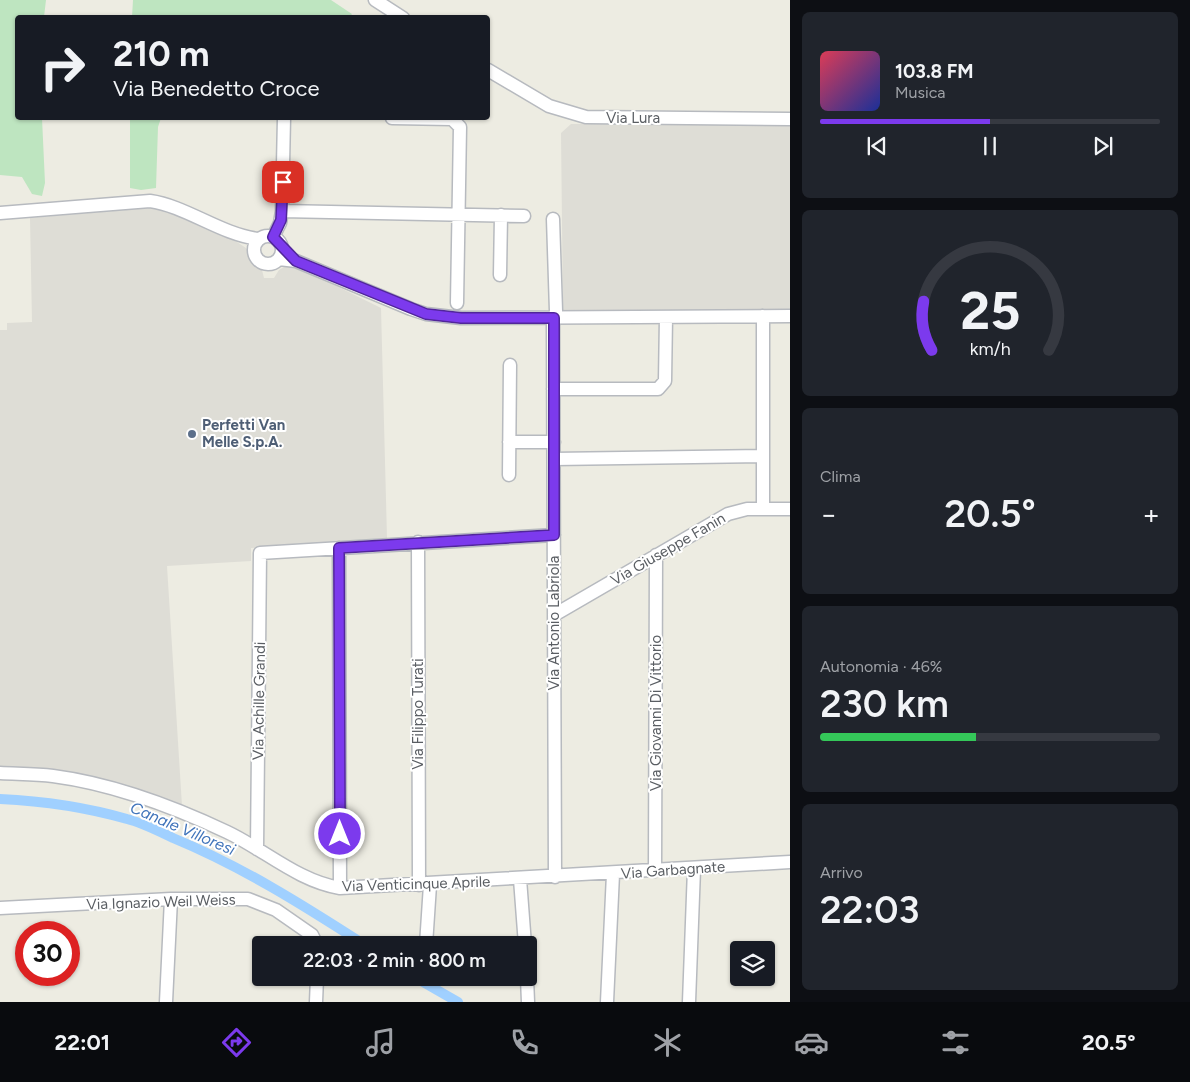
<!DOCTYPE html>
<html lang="it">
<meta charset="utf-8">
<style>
body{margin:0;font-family:Figtree,sans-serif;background:#20242c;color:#f1f3f6;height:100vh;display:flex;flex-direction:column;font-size:19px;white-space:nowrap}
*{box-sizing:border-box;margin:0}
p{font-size:16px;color:#9ea1a6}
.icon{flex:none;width:28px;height:28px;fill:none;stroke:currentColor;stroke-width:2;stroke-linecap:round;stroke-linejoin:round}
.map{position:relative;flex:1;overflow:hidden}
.panel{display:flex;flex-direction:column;gap:12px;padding:12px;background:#0d0f14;width:400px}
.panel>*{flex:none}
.guide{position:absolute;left:15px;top:15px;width:475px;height:105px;border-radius:5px;box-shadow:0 1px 4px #0004;background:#171b24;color:#f1f3f6;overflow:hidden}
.controls{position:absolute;left:730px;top:941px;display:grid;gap:10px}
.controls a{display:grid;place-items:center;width:45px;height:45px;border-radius:5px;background:#171b24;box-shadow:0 1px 4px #0004;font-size:25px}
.speed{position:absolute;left:15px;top:921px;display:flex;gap:10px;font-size:25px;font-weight:700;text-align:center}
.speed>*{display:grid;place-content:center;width:65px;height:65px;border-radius:50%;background:#171b24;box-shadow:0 1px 4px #0004;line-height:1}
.speed .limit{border:8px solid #d22;background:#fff;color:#111}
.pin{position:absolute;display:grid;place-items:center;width:42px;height:42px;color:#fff;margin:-21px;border-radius:10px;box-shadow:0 2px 8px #0006}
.me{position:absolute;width:55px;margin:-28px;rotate:0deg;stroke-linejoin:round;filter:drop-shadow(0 0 4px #0008)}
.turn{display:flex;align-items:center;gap:18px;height:105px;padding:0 15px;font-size:22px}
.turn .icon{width:65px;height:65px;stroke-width:2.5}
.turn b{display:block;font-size:35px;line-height:42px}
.big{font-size:38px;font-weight:600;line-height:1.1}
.panel .card{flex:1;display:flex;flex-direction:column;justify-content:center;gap:8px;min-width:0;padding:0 18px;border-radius:8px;background:#20242c}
.panel .dial{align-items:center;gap:0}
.dial svg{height:130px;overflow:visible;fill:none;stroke:#363941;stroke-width:7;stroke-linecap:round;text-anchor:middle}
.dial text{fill:#f1f3f6;stroke:none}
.song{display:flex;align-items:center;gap:15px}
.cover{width:60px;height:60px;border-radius:8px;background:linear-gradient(135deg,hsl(350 70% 55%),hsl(230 70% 35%))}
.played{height:5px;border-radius:2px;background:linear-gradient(90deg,#7c3aed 50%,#363941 50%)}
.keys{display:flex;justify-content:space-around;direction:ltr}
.heat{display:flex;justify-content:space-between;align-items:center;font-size:28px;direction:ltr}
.charge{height:8px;border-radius:4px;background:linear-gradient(90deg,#34c759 46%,#363941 0)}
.trip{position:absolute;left:252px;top:936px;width:285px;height:50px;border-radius:5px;background:#171b24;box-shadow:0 1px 4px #0004;font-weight:600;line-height:50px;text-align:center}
.dock{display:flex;height:80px;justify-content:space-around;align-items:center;background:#090b0e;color:#9ea1a6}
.dock .icon{width:35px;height:35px}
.dock .on{color:#7c3aed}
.dock b{font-size:22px;color:#f1f3f6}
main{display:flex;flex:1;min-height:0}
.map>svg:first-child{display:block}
.industrial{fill:#deddd6}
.green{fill:#bee5c0}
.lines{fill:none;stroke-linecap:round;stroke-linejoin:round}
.canal{stroke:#a0d0ff;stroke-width:10}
.minor-casing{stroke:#b7babf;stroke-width:15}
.minor{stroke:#fff;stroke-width:12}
.route-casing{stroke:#51269a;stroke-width:12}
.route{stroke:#7c3aed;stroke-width:9}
.service-dot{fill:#5c6f8a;stroke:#fff;stroke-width:2}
.labels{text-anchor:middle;stroke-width:4;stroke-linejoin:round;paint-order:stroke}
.street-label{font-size:15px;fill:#5a5e63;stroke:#fff}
.service-label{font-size:15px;font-weight:bold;fill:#4e5e75;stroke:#fff;text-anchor:start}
.water-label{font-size:16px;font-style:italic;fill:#4074ba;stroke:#fff}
</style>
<main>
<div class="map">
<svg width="790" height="1002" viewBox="0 0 790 1002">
<rect width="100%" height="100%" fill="#edece2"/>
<!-- industrial -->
<path class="industrial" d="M571,124H790V312L563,313L561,133Z
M150,208L165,211L237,242L246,248L261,266L264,278H274L279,270L284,267H298L381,308L387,538L251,548V561L167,566L182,806L30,770L0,768V330H7V323L32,322L30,218Z"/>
<!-- green -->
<path class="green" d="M0,0H46L44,17L18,18V118H42L45,183L42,196L32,194L22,177L0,175Z
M133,0H331L352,14L349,18L132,17Z
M130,118H161L158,127L156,188L141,190L130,188Z"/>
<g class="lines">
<!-- canal -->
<path class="canal" d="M0,799C43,801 85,807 127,819C143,823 158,831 173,838C241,866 303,905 365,945
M416,978L458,1002"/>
<defs>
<path id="minor" d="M375,0L403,18
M488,70L549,106L586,117L790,119
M392,118L452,119L460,127L457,303
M282,211L524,216
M0,213L150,201C186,206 220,234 258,239
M553,219L556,311L553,325L555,877
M254 250a14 14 0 1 1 28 0a14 14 0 1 1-28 0Z
M273,237L280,223L282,211L284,118
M279,259L296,261L411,309L426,314L461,318L790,316
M500,275L501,215
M553,389H658L665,381L666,317
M509,442H554
M554,459L763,456
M509,475L510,365
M763,508V316
M418,542L419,885
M339,548L340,888
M554,615L728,514L747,509H790
M0,773C18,774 36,774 53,776C114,784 172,806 227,832C265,850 298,881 340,888L790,862
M257,849L260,553L554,535
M655,871L656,555
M520,879L525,945
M0,908L171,899H248L276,910L312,935L317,945
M426,945L430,885
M527,978L528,1002
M166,1002L171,899
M316,1002L317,978
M607,1002L613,874
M689,1002L694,869"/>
</defs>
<!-- minor casing -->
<use href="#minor" class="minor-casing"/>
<!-- minor -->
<use href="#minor" class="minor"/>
</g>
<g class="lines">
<defs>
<path id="route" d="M283,182L281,220L273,237L296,261L426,314L461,318H554V535L339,548L340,834"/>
</defs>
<!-- route casing -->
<use href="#route" class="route-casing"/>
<!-- route -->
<use href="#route" class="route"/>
</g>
<!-- markers -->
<circle class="service-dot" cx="192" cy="434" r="5"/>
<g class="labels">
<!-- street labels -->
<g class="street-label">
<text x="633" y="123">Via Lura</text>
<text transform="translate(668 549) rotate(-30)" y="5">Via Giuseppe Fanin</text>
<text transform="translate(554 623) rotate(-90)" y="5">Via Antonio Labriola</text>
<text transform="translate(259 701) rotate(-89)" y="5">Via Achille Grandi</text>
<text transform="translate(656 713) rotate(-90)" y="5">Via Giovanni Di Vittorio</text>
<text transform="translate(418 714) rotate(-90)" y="5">Via Filippo Turati</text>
<text transform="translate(673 870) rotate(-4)" y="5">Via Garbagnate</text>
<text transform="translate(416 884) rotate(-2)" y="5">Via Venticinque Aprile</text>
<text transform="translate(161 902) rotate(-2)" y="5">Via Ignazio Weil Weiss</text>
</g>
<!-- service labels -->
<g class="service-label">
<text x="202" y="430">Perfetti Van<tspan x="202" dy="17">Melle S.p.A.</tspan></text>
</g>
<!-- water labels -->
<g class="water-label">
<text transform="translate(183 828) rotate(23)" y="6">Canale Villoresi</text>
</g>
</g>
</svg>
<div class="controls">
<a><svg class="icon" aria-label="layers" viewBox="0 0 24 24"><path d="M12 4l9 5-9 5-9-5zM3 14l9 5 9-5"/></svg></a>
</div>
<div class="speed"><div class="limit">30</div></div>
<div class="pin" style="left:283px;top:182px;background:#d93025"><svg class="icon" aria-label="arrive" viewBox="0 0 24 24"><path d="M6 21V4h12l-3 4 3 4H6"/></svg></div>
<svg class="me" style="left:340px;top:834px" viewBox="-20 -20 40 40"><circle r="17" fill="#7c3aed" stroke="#fff" stroke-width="3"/><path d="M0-11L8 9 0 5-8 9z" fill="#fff"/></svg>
<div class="trip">22:03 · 2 min · 800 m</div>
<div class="guide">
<div class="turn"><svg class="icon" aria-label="right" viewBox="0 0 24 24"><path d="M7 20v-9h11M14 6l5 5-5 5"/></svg><div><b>210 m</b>Via Benedetto Croce</div></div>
</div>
</div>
<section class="panel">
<div class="card">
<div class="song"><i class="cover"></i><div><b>103.8 FM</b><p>Musica</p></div></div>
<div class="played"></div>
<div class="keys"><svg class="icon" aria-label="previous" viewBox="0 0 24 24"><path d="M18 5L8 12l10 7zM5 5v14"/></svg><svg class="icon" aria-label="pause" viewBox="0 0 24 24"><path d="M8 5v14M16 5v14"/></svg><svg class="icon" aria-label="next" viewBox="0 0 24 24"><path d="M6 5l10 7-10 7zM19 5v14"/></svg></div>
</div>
<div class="card dial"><svg viewBox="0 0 100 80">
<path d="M14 69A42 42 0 1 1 86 69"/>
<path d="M14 69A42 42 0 0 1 9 39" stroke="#7c3aed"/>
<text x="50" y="56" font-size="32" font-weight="700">25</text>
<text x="50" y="72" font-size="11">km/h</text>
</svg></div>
<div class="card"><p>Clima</p>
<div class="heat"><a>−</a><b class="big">20.5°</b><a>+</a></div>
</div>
<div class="card"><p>Autonomia · 46%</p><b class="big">230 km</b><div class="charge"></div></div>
<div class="card"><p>Arrivo</p><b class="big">22:03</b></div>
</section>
</main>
<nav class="dock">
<b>22:01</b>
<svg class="icon on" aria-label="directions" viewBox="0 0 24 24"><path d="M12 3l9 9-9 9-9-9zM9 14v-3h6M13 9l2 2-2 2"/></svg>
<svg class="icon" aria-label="music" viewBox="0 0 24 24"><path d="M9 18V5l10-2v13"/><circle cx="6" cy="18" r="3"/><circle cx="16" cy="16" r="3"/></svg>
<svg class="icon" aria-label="phone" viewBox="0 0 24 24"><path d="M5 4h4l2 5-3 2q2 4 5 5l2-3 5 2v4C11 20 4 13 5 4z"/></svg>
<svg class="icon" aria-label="climate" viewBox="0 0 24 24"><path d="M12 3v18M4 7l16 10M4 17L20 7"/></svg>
<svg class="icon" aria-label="car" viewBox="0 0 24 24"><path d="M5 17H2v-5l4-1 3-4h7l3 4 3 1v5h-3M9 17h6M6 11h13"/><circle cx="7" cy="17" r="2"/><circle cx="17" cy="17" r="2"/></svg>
<svg class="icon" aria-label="filters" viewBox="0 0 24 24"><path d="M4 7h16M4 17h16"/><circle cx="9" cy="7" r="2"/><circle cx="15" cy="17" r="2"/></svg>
<b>20.5°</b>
</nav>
